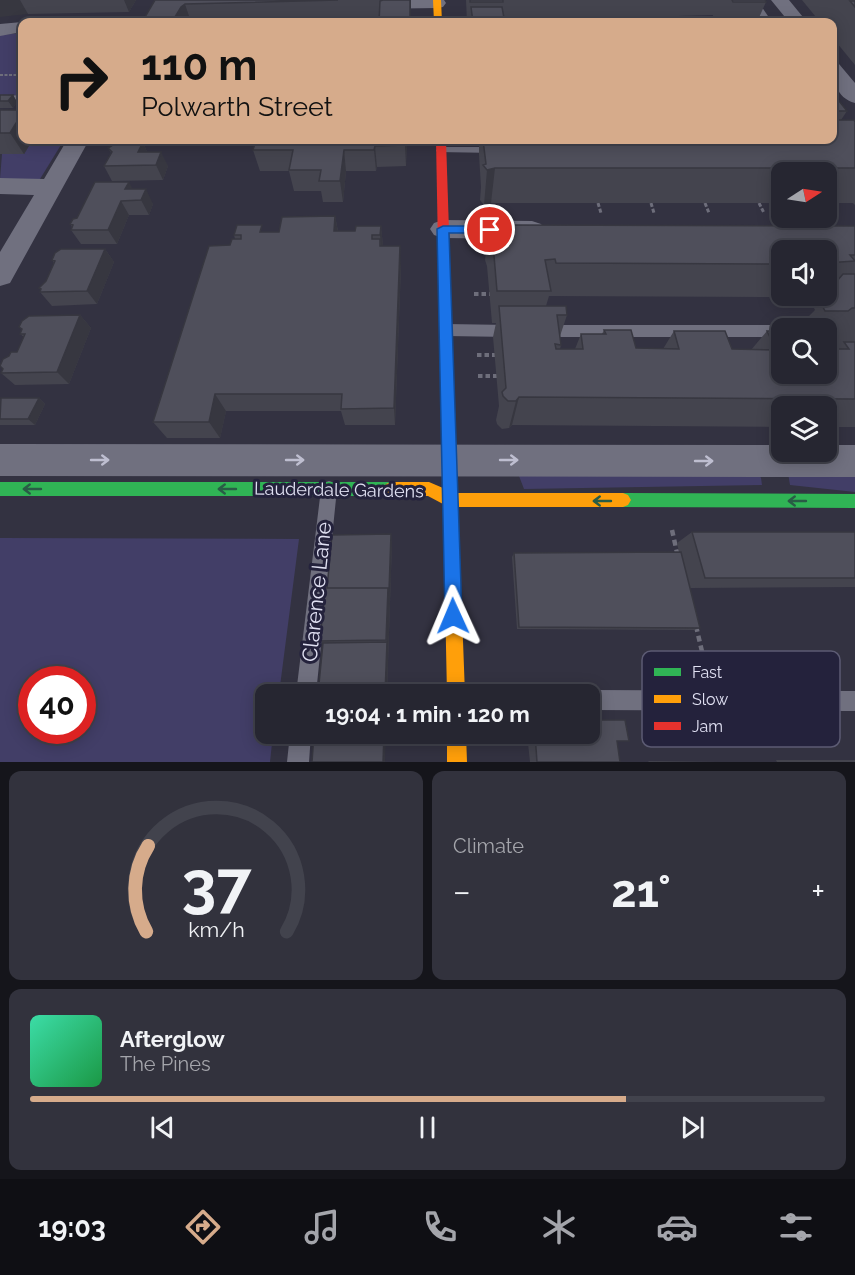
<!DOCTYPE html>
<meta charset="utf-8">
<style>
body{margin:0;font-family:Raleway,sans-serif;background:#32323d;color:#f1f3f6;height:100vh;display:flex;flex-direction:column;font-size:22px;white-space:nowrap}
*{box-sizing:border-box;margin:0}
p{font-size:20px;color:#a4a5ab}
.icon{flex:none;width:33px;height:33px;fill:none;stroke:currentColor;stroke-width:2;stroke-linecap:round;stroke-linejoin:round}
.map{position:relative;height:762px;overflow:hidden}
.side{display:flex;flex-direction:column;gap:9px;padding:9px;background:#15151b;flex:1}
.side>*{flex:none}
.hud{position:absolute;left:18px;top:18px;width:819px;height:126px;border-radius:12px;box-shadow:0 3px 15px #0003,0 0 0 2px #42434d;background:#d6ab8b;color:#111;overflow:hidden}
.needle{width:39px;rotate:78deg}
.buttons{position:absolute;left:771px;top:162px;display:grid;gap:12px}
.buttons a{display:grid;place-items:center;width:66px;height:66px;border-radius:12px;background:#262631;box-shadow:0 3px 15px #0003,0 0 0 2px #42434d;font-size:30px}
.speed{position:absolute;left:18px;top:666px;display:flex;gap:12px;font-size:30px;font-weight:700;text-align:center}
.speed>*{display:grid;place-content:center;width:78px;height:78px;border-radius:50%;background:#262631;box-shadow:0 3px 15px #0003,0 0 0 2px #42434d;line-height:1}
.speed .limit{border:9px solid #d22;background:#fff;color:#111}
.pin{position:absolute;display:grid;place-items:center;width:51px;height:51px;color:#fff;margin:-26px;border:3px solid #fff;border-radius:50%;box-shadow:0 2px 6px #0007}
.me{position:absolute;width:66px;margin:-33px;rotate:359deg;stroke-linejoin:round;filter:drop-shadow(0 0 4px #0008)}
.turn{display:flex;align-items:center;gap:21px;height:126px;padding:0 24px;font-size:27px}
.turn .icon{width:78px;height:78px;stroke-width:2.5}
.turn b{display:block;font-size:42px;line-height:51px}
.big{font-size:45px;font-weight:700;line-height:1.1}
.side .widget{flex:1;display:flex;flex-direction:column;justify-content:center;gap:9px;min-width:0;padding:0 21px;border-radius:12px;background:#32323d}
.side .dial{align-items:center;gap:0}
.dial svg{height:156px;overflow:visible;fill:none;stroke:#42434d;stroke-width:7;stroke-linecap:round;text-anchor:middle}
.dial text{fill:#f1f3f6;stroke:none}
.song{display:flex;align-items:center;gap:18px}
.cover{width:72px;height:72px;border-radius:9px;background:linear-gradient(135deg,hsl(160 70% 55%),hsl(140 70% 35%))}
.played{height:6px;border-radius:3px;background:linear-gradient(90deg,#d6ab8b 75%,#42434d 75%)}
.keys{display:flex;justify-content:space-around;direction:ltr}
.heat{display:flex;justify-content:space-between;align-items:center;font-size:33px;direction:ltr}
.side .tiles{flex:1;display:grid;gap:9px;grid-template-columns:1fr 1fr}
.widget:last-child{grid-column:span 2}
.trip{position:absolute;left:255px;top:684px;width:345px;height:60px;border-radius:12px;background:#262631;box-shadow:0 3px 15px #0003,0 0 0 2px #42434d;font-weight:700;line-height:60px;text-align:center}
.tab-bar{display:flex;height:96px;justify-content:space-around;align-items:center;background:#0f0f14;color:#a4a5ab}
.tab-bar .icon{width:42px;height:42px}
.tab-bar .active{color:#d6ab8b}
.tab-bar b{font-size:27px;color:#f1f3f6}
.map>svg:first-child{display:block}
.green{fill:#423e67;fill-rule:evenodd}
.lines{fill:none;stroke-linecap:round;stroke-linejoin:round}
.path-far3{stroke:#6e6e7b;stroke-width:2;stroke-dasharray:3 1.5;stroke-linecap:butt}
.path-far2{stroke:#6e6e7b;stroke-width:3;stroke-dasharray:4 2;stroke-linecap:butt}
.path-far1{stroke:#6e6e7b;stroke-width:4;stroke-dasharray:4.5 3;stroke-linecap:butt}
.path{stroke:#6e6e7b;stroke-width:4.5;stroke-dasharray:6 4;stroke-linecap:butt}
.lane{fill:#70707f;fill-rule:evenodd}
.street{fill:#70707f;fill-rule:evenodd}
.fast{fill:#30b455;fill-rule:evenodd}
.slow{fill:#ff9f0a;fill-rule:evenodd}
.jam{fill:#e5322d;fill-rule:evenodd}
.wall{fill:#44444e;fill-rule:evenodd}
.shaded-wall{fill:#373740}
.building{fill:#4f4f5b;stroke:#373740;stroke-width:1.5}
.oneway{stroke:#bebed0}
.oneway2{stroke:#295c46}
.route{fill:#1a73e8;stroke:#114b97;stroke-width:1.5}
.labels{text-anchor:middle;stroke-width:6;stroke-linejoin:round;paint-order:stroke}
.street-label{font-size:18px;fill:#e0e0f2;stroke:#24223c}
.near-street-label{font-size:21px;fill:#e0e0f2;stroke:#24223c}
.key{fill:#24223c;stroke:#5c5b73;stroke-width:1.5}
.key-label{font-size:16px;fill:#e0e0f2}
</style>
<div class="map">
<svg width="855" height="762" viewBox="0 0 855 762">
<rect width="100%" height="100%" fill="#333241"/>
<!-- green -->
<path class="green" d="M22,33V95H0V35Z
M39,140H64L40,179H0L2,154H24L30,144H36Z
M855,470V492L790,485L788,473Z
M758,473L761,478L762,485L524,489L519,476Z
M0,538L299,539L279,694H266V734H273L270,762H0ZM32,680H82V730H32Z"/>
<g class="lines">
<!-- path-far3 -->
<path class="path-far3" d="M832,41H836
M0,75H22"/>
<!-- path-far2 -->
<path class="path-far2" d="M598,203L601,213
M651,203L654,213
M705,203L709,213
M759,203L764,213"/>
<!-- path-far1 -->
<path class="path-far1" d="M474,294H490
M477,355H495
M478,376H497"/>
<!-- path -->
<path class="path" d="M672,530L678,557
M696,626L708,677"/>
<!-- lane -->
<path class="lane" d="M22,95V101L0,102V96Z
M441,147H498L503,150L498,153L437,152L436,150Z
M446,324L515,325L520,327L522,331L520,335L515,337L446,336L441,334L439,330L441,326Z
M542,325H782L788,328H782V337H542L537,335L535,331L537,327Z
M826,325H855V337H826V328H820Z
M329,481L335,483L337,489L316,694H296L321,489L323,483Z
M590,690L855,691V711L590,710V694H582Z
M290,734H311L309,762H287Z"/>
<!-- street -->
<path class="street" d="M364,0H444L446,3L443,7L437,8L369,9L363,8L360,4Z
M739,0H757L772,22H754Z
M771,0H789L807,22H789Z
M22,22H26H22V32L0,36V24Z
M832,62L839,64L855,83V103C836,98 832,79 832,62Z
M67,140H89L10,283L0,286V252L34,195L0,194V178L44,179Z
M443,220L532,221L541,224L545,230L541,236L532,239L443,238L434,235L430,229L434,223Z
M0,444L782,445V452H826V445H855V477L0,476Z"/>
<!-- fast -->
<path class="fast" d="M0,482H391L396,484L399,489L396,494L391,496H0Z
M623,493L855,494V508L623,507L618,505L615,500L618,495Z"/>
<!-- slow -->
<path class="slow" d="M433,0H441L442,22H434Z
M448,406L453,408L455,412L458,493H623L628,495L631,500L628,505L623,507H458L465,694H447L443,504L428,496H391L386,494L383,489L386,484L391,482H429L443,488L441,412L443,408Z
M447,734H466L467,762H447Z"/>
<!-- jam -->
<path class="jam" d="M436,140H446L455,412L453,416L448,418L443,416L441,412Z"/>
</g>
<!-- wall -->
<path class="wall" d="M0,0H136L129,12L28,14Z
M155,0H411V22H142Z
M466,0H765L766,2L757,22H712V21L713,15L504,21L652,22H467Z
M802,0H855V65L832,37V32L833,30H832V22H820Z
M832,92L847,111L841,120L855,168V205L853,203H826V172H782V203H491L484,205L480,200L481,187L479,155V146H478V140H527V141L684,142L685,140H730L731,142H738L740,140H832Z
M0,95H13L17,102L13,108H0Z
M22,98V140H39L36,144H30L24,154H0V110H20L18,106Z
M254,140H407L406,166L377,167L376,171H346L343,202H323L321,191H294L289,171H260L253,150L255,144Z
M143,142L147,152L168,166L163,180L112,181L104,166L111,153L108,148Z
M133,189L153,204L149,215H129L117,244H81L71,230L72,227L70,224L77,218Z
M335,216L338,231H355L381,226L383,246L401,266L395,425H345L341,411H226L220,438H167L153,422L230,245L235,239L234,235L264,232H279Z
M501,225L855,226V427H826V406H782V427L512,425L509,428L502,429L497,424L496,420L499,406L493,337L496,323H492L487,266L485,260L489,226ZM782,250H826V296H811L809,298L815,310L809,316L813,324H835L826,333V374L767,331L751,350L732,349L674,331L663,349L636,348L604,330L602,334H581L575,349H560L561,345L560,336L567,315L546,306L549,296L787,297L810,296H782Z
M105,249L114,262L97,304L52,306L40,292L41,290L39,288L46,281L54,263L52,260Z
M80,315L91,328L69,384L15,385L1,373L3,369L0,366L17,352L24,337L20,334L22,330L19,327Z
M39,398L45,404L35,425H0V399Z
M692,532H855V587L690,588L700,628L694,630L517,629L512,557L514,553L679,552L677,543Z
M392,542L387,694H318L323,643L320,641L327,588Z
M527,734H590L617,741L620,762H530Z
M776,760H855V762H777Z
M648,761L719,762H724H649Z"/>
<!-- shaded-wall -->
<path class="shaded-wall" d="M0,0H20L28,14L0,17Z
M124,0H136L129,12Z
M410,0H411V22H410Z
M185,4L191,22H172L181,7Z
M13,95L17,102L13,108L8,101Z
M16,123L22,133V140H27L30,144L24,154L10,133Z
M33,140H39L36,144Z
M405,140H407L406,166L405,145Z
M143,142L149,157L145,166L138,152Z
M375,146L377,167L376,171L374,150Z
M344,150L346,171L343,202L340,181Z
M161,152L168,166L163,180L156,165Z
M495,168L491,203L484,205L487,170Z
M129,182L136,196L125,189Z
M146,189L153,204L149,215L141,200Z
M121,201L129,215L117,244L108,230Z
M335,216L339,237L334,231Z
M381,226L383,246L382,255L380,235Z
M400,246L401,266L395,425L394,408Z
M105,249L114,262L97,304L87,291Z
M80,315L91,328L69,384L57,372Z
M215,394L226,411L220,438L209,422Z
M519,397L512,425L509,428L516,401Z
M39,398L45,404L35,425L28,419Z
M391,534L392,542L387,694H385L388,588Z
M384,734H386L385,762H383Z"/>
<!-- building -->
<path class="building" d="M155,0H338L185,4L181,7L172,22H142Z
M383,0H410V22H379L380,1Z
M470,0H503V2H470Z
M732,0H765L766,2H733Z
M850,1H855V7Z
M471,7H502L504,18H497V21H651L652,22H473Z
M832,92L847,111H832Z
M0,95H13L8,101H0Z
M22,98V106H18Z
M0,110H22V114L21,117H22V123H16L10,133H0Z
M832,120H854L855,122V168H495L487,170L483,165L486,164L483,140H527V141L685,142H692L691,140H730L731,142H747L746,140H784L785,142H826L824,140H832Z
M256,140H405V145L375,146L374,150H344L340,181H319L321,170H289L293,150H253Z
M143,142L138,152H161L156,165L104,166L112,152L108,148L116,143Z
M95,182H129L125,189H146L141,200L121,201L108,230H71L73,225L70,224L73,219L77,218Z
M335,216L334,231H355L356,226H381L380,235H372V239H380V246H400L394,408L341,409L342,394H215L209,422H153L209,246L230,245L232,239H241V235H234L237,225H262L260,232H279L282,217Z
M498,223L501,225L855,226V255H850L855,261L826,263V250H782V264L556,263L555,259L545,260L551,291H497L492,232L489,226Z
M61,249H105L87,291L40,292L41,289L39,288L46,281L55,261L52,260L55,253Z
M843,274H855V308H852L848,311H825L821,303H831L826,295V281H837Z
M499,306H566L567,315H557L561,345L555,344L556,349H583L581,334H606L604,330H631L636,348L679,349L674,331H725L732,349L776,350L767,331H782V374H826V344L829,349H849L844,342H855V399L519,397L516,401H508L503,396L502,392L506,388Z
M80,315L57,372L1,373L3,369L0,366L3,359L9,356L11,352H17L25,334H20L22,329L19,327L22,321L29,316Z
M1,398H39L28,419H0Z
M692,532H855V578H705Z
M391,534L389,591L388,588H327L332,535Z
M681,552L700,628L519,627L514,553Z
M325,588H388L386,640L320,641Z
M387,642L385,694H318L323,643Z
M590,720H625L629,741H617L620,762H537L535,734H590Z
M314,734H384L383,762H312Z"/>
<!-- one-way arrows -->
<defs><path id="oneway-shaft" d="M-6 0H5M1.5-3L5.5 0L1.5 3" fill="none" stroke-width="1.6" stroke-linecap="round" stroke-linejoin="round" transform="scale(1.5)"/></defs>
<g class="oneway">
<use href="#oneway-shaft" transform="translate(100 460)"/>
<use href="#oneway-shaft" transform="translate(295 460)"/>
<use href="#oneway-shaft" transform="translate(509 460)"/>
<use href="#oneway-shaft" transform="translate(704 461)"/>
</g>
<g class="oneway2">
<use href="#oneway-shaft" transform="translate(32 489) rotate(180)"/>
<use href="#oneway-shaft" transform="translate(227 489) rotate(180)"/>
<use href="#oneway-shaft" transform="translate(602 501) rotate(-180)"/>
<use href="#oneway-shaft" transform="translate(797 501) rotate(-180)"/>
</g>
<!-- route -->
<path class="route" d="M443,226H490L496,230L490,233H449L462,616L460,623L453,625L447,623L445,616L437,229Z"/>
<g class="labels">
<!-- street labels -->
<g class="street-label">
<text transform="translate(339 490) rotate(1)" y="6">Lauderdale Gardens</text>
</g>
<!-- near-street labels -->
<g class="near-street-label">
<text transform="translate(317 592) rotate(-84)" y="7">Clarence Lane</text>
</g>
</g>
<!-- legend -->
<rect x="642" y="651" width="198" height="96" rx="9" class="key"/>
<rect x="654" y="668" width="27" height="8" fill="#30b455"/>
<rect x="654" y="695" width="27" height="8" fill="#ff9f0a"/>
<rect x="654" y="722" width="27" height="8" fill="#e5322d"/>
<g class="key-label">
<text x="692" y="678">Fast</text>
<text x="692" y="705">Slow</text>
<text x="692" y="732">Jam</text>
</g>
</svg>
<div class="buttons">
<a><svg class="needle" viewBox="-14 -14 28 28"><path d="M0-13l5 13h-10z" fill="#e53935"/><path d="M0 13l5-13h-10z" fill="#a4a5ab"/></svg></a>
<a><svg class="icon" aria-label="sound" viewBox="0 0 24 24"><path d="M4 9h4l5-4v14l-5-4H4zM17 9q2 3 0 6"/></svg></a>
<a><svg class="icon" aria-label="search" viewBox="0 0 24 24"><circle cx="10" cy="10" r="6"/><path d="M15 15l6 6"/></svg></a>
<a><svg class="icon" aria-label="layers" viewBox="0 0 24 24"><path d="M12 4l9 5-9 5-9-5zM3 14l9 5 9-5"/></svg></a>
</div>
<div class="speed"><div class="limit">40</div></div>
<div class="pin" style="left:490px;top:230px;background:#d93025"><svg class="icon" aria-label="arrive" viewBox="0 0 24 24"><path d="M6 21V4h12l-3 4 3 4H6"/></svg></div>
<svg class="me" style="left:453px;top:616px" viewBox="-20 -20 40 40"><path d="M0-17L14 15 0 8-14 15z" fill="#1a73e8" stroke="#fff" stroke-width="4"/></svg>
<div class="trip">19:04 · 1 min · 120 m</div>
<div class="hud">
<div class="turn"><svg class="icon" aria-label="right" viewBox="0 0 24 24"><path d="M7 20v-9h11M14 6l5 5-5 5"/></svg><div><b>110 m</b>Polwarth Street</div></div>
</div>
</div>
<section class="side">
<div class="tiles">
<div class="widget dial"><svg viewBox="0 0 100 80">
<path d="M14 69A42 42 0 1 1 86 69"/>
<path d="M14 69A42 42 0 0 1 15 25" stroke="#d6ab8b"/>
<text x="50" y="56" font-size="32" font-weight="700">37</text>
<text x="50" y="72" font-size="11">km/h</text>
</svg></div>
<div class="widget"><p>Climate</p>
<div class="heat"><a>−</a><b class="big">21°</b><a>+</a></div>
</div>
<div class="widget">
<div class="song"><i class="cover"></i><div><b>Afterglow</b><p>The Pines</p></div></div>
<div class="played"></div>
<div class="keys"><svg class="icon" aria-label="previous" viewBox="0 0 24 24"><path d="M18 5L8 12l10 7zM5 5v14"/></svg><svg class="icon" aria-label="pause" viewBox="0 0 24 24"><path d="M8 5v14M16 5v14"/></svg><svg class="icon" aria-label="next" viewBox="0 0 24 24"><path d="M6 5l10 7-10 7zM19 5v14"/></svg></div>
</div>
</div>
</section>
<nav class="tab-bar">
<b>19:03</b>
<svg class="icon active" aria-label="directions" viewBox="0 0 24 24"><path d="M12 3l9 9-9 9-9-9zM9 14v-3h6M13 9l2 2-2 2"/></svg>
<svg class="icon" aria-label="music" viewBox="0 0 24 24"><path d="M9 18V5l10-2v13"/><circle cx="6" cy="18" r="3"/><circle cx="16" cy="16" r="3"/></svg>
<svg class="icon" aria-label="phone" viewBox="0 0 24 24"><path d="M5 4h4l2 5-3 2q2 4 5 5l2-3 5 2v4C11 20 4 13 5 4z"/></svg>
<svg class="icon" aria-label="climate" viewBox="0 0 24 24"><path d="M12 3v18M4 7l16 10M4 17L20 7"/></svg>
<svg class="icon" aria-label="car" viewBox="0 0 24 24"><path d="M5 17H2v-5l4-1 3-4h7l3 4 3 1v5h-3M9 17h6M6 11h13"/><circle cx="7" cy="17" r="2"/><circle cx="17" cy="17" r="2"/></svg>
<svg class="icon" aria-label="filters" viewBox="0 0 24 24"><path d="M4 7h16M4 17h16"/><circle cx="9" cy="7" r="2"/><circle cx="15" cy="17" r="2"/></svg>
</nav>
